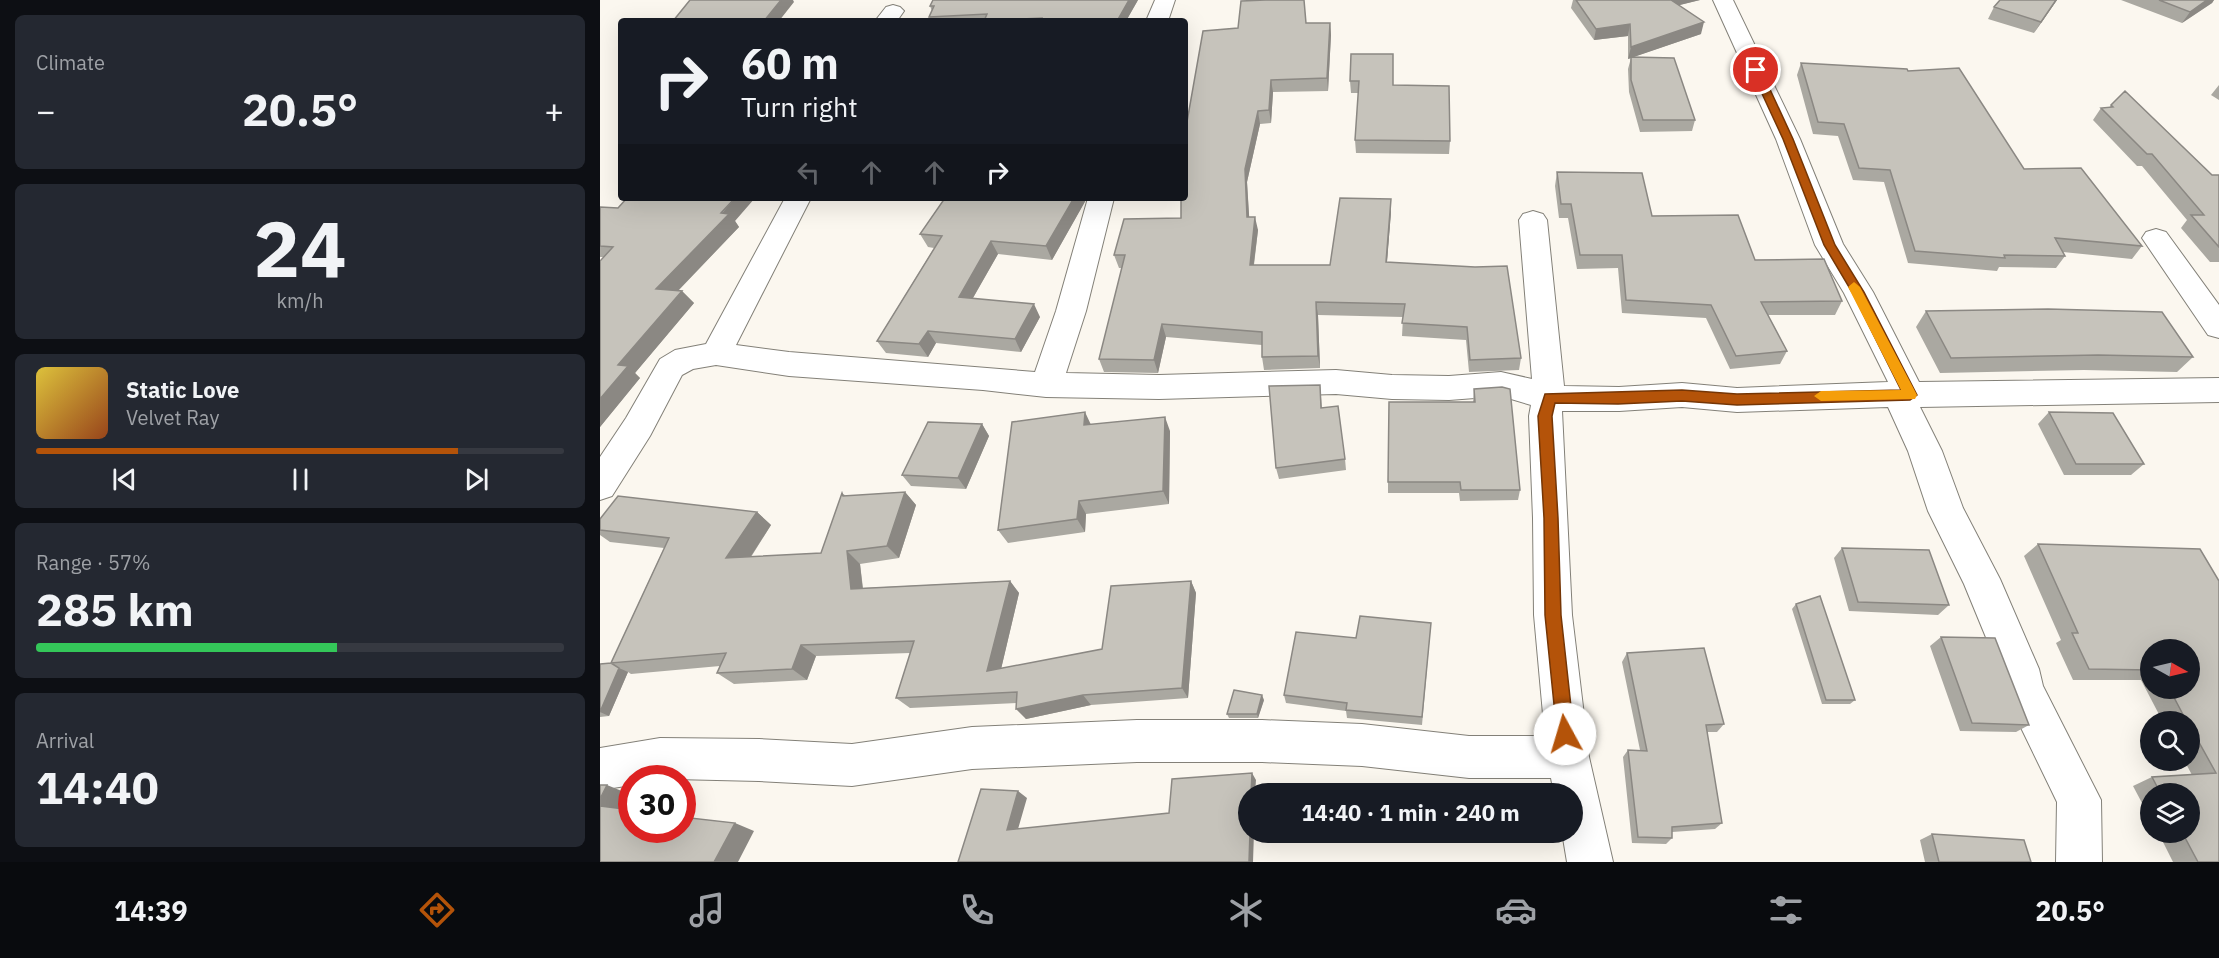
<!DOCTYPE html>
<meta charset="utf-8">
<style>
body{margin:0;font-family:"IBM Plex Sans",sans-serif;background:#242831;color:#f1f3f6;height:100vh;display:flex;flex-direction:column;font-size:22px;white-space:nowrap}
*{box-sizing:border-box;margin:0}
p{font-size:20px;color:#9ea1a6}
.icon{flex:none;width:33px;height:33px;fill:none;stroke:currentColor;stroke-width:2;stroke-linecap:round;stroke-linejoin:round}
.map{position:relative;flex:1;overflow:hidden}
.panel{display:flex;flex-direction:column;gap:15px;padding:15px;background:#0d0f14;width:600px}
.panel>*{flex:none}
.top-card{position:absolute;left:18px;top:18px;width:570px;height:183px;border-radius:6px;box-shadow:0 6px 24px #0002;background:#171b24;color:#f1f3f6;overflow:hidden}
.needle{width:39px;rotate:98deg}
.buttons{position:absolute;left:1540px;top:639px;display:grid;gap:12px}
.buttons a{display:grid;place-items:center;width:60px;height:60px;border-radius:50%;background:#171b24;box-shadow:0 6px 24px #0002;font-size:30px}
.speed{position:absolute;left:18px;top:765px;display:flex;gap:12px;font-size:30px;font-weight:700;text-align:center}
.speed>*{display:grid;place-content:center;width:78px;height:78px;border-radius:50%;background:#171b24;box-shadow:0 6px 24px #0002;line-height:1}
.speed .limit{border:9px solid #d22;background:#fff;color:#111}
.pin{position:absolute;display:grid;place-items:center;width:51px;height:51px;color:#fff;margin:-26px;border:3px solid #fff;border-radius:50%;box-shadow:0 2px 6px #0007}
.me{position:absolute;width:66px;margin:-33px;rotate:354deg;stroke-linejoin:round;filter:drop-shadow(0 0 4px #0008)}
.turn{display:flex;align-items:center;gap:21px;height:126px;padding:0 24px;font-size:27px}
.turn .icon{width:78px;height:78px;stroke-width:2.5}
.turn b{display:block;font-size:42px;line-height:51px}
.lanes{display:flex;align-items:center;height:57px;padding:0 24px;background:#0003;justify-content:center;gap:30px;direction:ltr}
.lanes .off{opacity:.35}
.big{font-size:45px;font-weight:700;line-height:1.1}
.panel .card{flex:1;display:flex;flex-direction:column;justify-content:center;gap:9px;min-width:0;padding:0 21px;border-radius:9px;background:#242831}
.panel .dial{align-items:center;gap:0}
.dial b{font-size:78px;line-height:1}
.song{display:flex;align-items:center;gap:18px}
.cover{width:72px;height:72px;border-radius:9px;background:linear-gradient(135deg,hsl(50 70% 55%),hsl(20 70% 35%))}
.played{height:6px;border-radius:3px;background:linear-gradient(90deg,#b45309 80%,#363941 80%)}
.keys{display:flex;justify-content:space-around;direction:ltr}
.heat{display:flex;justify-content:space-between;align-items:center;font-size:33px;direction:ltr}
.charge{height:9px;border-radius:4px;background:linear-gradient(90deg,#34c759 57%,#363941 0)}
.trip{position:absolute;left:638px;top:783px;width:345px;height:60px;border-radius:30px;background:#171b24;box-shadow:0 6px 24px #0002;font-weight:700;line-height:60px;text-align:center}
.menu{display:flex;height:96px;justify-content:space-around;align-items:center;background:#090b0e;color:#9ea1a6}
.menu .icon{width:42px;height:42px}
.menu .selected{color:#b45309}
.menu b{font-size:27px;color:#f1f3f6}
main{display:flex;flex:1;min-height:0}
.map>svg:first-child{display:block}
.lines{fill:none;stroke-linecap:round;stroke-linejoin:round}
.minor-casing{stroke:#838078;stroke-width:2}
.minor{fill:#fff;fill-rule:evenodd}
.wall{fill:#aaa8a1;fill-rule:evenodd}
.shaded-wall{fill:#8b8883}
.building{fill:#c6c3bb;stroke:#8b8883;stroke-width:1.5}
.route{fill:#b45309;stroke:#753606;stroke-width:1.5}
.slow{fill:#f59e0b}
</style>
<main>
<section class="panel">
<div class="card"><p>Climate</p>
<div class="heat"><a>−</a><b class="big">20.5°</b><a>+</a></div>
</div>
<div class="card dial"><b>24</b><p>km/h</p></div>
<div class="card">
<div class="song"><i class="cover"></i><div><b>Static Love</b><p>Velvet Ray</p></div></div>
<div class="played"></div>
<div class="keys"><svg class="icon" aria-label="previous" viewBox="0 0 24 24"><path d="M18 5L8 12l10 7zM5 5v14"/></svg><svg class="icon" aria-label="pause" viewBox="0 0 24 24"><path d="M8 5v14M16 5v14"/></svg><svg class="icon" aria-label="next" viewBox="0 0 24 24"><path d="M6 5l10 7-10 7zM19 5v14"/></svg></div>
</div>
<div class="card"><p>Range · 57%</p><b class="big">285 km</b><div class="charge"></div></div>
<div class="card"><p>Arrival</p><b class="big">14:40</b></div>
</section>
<div class="map">
<svg width="1619" height="862" viewBox="0 0 1619 862">
<rect width="100%" height="100%" fill="#fbf7ef"/>
<g class="lines">
<defs>
<path id="minor" d="M555,0H575L568,21H546Z
M1113,0H1133L1200,139L1243,244L1273,292L1319,382L1619,378V402L1320,407L1342,451L1363,508L1400,579L1439,669L1443,686L1501,800L1502,862H1456L1457,802L1410,705L1399,669L1364,584L1328,511L1308,451L1288,407L1137,412L1082,407L1019,411H962L972,615L989,757L1013,862H967L962,832H972V794H954L951,778H869L762,766L662,762H537L372,769L252,786L159,781L32,778V785L0,790V748L60,738L159,739L252,744L372,727L537,720H662L762,724L869,736H945L934,615L933,518L929,416L931,405L901,396L849,400L792,399L736,394L559,399L446,397L383,390L189,376L116,365L93,369L82,375L50,436L12,496L0,500V457L26,418L60,359L75,350L106,344L185,198H211L136,345L189,352L435,372L456,311L488,198H514L486,311L466,373L559,375L736,370L792,375L849,376L901,372L932,379L919,220L923,214L933,211L943,214L947,220L964,386L1019,387L1082,383L1137,388L1288,382L1244,293L1215,245L1176,139Z
M293,5L300,7L304,11L297,21H275L286,7Z
M1556,229L1566,232L1619,305V338L1608,335L1542,238L1546,232Z"/>
</defs>
<!-- minor casing -->
<use href="#minor" class="minor-casing"/>
<!-- minor -->
<use href="#minor" class="minor"/>
</g>
<!-- wall -->
<path class="wall" d="M538,0L526,21H331L329,17L332,11L330,6Z
M973,0H1100L1079,5L1101,34L1033,57L1095,120L1092,131L1040,132L1029,92L1028,69L1031,58L1028,59V36L994,40L971,8Z
M1400,0H1457L1434,33L1388,19L1394,7Z
M1521,0H1614L1612,3L1582,23Z
M706,23H730L731,35L728,91L673,92L671,123L660,124L647,182L649,217L658,230L654,265H730L791,212L787,262L921,358L919,370L869,372L866,340L802,336L803,317L718,315L720,368L664,370L662,357V345L566,337L558,373L504,372L499,359L522,268H519L514,255L581,218Z
M751,54L793,85L850,141L849,154L756,153L755,140L759,93H751L750,81Z
M1201,63L1308,71L1424,169L1542,246L1532,259L1463,252L1465,256L1456,268L1399,267L1397,271L1308,263L1284,182L1253,180L1238,136L1213,134L1197,75Z
M1619,85V100L1611,95Z
M1511,105L1612,175H1619V262H1610L1581,228L1587,220L1542,166H1537L1493,120L1501,108H1509Z
M957,172L1052,216L1155,260L1242,301L1235,315H1168L1187,351L1180,364L1130,369L1106,318L1022,313L1018,268L977,269L968,218H959L955,186Z
M345,198H487L452,260L398,254L373,298L440,317L421,352L336,343L328,357L286,353L277,341L334,248L328,247L320,234Z
M0,207L135,221L139,227L78,291H82L94,303L35,373L40,378L0,427L3,257H0Z
M1326,311L1593,357L1577,372L1484,370L1340,373L1316,327Z
M874,389L920,490L918,500L860,501L859,493H788V482L873,402Z
M721,397L722,408L745,459L746,470L679,479L676,468Z
M1449,412L1544,464L1531,475H1464L1438,424Z
M382,424L389,436L366,489L311,486L302,475Z
M491,424L570,431L569,504L486,514L485,532L408,543L398,530Z
M305,492L316,505L299,558L260,564L263,588L410,581L419,593L401,669L502,649L591,581L596,593L588,698L491,705L426,719L417,703L310,708L296,698L310,653L216,656L207,680L134,684L117,673L120,666L31,674L28,672L9,716L0,717V664L11,663L64,548L10,542L0,535V519L157,512L171,525L151,557L221,553L242,493L246,496Z
M1438,544L1619,581V862H1573L1558,832H1590V794H1551V820L1533,786L1552,777L1592,775L1584,760H1590V722H1563L1541,680H1473L1456,643L1461,640L1424,556ZM1551,650L1590,688H1551Z
M1242,548L1349,605L1338,615L1249,611L1234,558Z
M1196,604L1255,700L1250,704H1222L1192,609Z
M831,623L822,725L747,718L746,711L686,703L684,695L756,638Z
M1341,637L1429,725L1416,732L1360,731L1330,646Z
M1027,653L1124,724L1117,732H1107L1122,823L1115,829L1072,832V838L1066,844L1032,843L1023,757L1028,750H1040L1022,662Z
M664,700L658,718H629L627,714Z
M1332,834L1431,862H1325L1320,840Z"/>
<!-- shaded-wall -->
<path class="shaded-wall" d="M181,0H193L194,2L179,21H164Z
M529,0H538L526,21H517Z
M1066,0H1100L1064,9Z
M1456,0H1457L1434,33L1441,22Z
M1607,0H1614L1612,3L1582,23L1590,12Z
M1104,22L1101,34L1028,59L1031,47Z
M730,23L731,35L728,91L727,78Z
M1030,24L1028,36L994,40L996,29Z
M671,80L673,92L671,123L669,110Z
M658,111L660,124L647,182L650,230L647,217L645,169Z
M135,198H155L135,221L139,227L68,301L56,289Z
M474,198H487L452,260L446,246Z
M791,199V212L786,274V262Z
M655,217L658,230L652,278L650,265Z
M391,241L398,254L366,310L359,297Z
M82,291L94,303L35,373L40,378L0,427V399L18,365Z
M716,302L718,315L720,368L718,356Z
M434,304L440,317L421,352L415,339Z
M562,324L566,337L558,373L554,360Z
M328,331L336,343L328,357L319,344Z
M485,412L492,427L484,425Z
M565,417L570,431L569,504L563,491Z
M382,424L389,436L366,489L358,478Z
M305,492L316,505L299,558L287,546Z
M479,501L486,514L485,532L477,519Z
M157,512L171,525L142,570L126,558Z
M247,551L260,564L264,601L251,589Z
M410,581L419,593L398,682L387,671Z
M591,581L596,593L588,698L582,688Z
M201,645L216,656L207,680L192,669Z
M19,668L28,672L9,716L0,712Z
M483,695L491,705L426,719L416,709Z
M662,695L664,700L658,718L657,714Z
M652,773L656,780L655,794H651Z
M7,785L29,794L20,814L0,807V799Z
M418,791L427,798L416,836L407,830Z
M135,823L154,831L138,862H114Z
M650,832H654L653,862H649Z"/>
<!-- building -->
<path class="building" d="M90,0H181L164,21H73Z
M333,0H529L517,21H441L442,18L384,21L387,14L329,17L334,6H330Z
M666,0H704L706,23H730L727,78L671,80L669,110L658,111L645,169L647,217H655L650,265H730L740,198L791,199L786,262L875,267L907,266L921,358L870,360L867,327L802,323L805,304L716,302L718,356L662,357V332L562,324L554,360L499,359L525,255H514L524,219L581,218V198H585V133L603,31L638,28L641,1Z
M976,0H1071L1104,22L1031,47L1030,24L996,29Z
M1400,0H1456L1441,22L1394,7Z
M1559,0H1607L1590,12Z
M751,54H793V85L849,86L850,141L755,140L759,81H750Z
M1031,57L1074,58L1095,120H1043L1031,80Z
M1201,63L1307,69L1308,71L1359,68L1424,169L1481,168L1542,246L1455,238L1465,256L1404,255L1405,258L1315,251L1290,170L1259,168L1244,124L1218,122Z
M1525,91L1612,175H1619V247L1591,215H1604L1552,154H1547L1501,108L1513,107L1511,105Z
M957,172L1042,173L1052,216L1138,215L1155,260L1224,259L1242,301L1161,302L1187,351L1136,356L1111,305L1026,300L1022,255H980L971,204H961Z
M27,198H135L121,213L129,214L56,289L82,291L18,365L28,366L0,399V261L13,247L0,246V207L18,208Z
M345,198H474L446,246L391,241L359,297L434,304L415,339L328,331L319,344L277,341L342,236L320,234Z
M1448,309L1562,312L1593,357L1498,355L1351,358L1326,311Z
M720,385L721,408L738,406L745,459L676,468L669,386Z
M902,387L910,389L920,490H861L860,482H788L789,402H875L874,389Z
M485,412L484,425L565,417L563,491L479,501L477,519L398,530L412,422Z
M1449,412L1513,413L1544,464H1476Z
M328,422L382,424L358,478L302,475Z
M305,492L287,546L247,551L251,589L410,581L387,671L502,649L511,586L591,581L582,688L483,695L416,709L417,692L296,698L314,641L201,645L192,669L117,673L126,653L11,663L69,538L0,530V519L18,496L157,512L126,558L221,553L242,493L243,496Z
M1438,544L1600,549L1619,581V862H1598L1582,832H1590V794H1561L1552,777L1616,773L1590,726V722H1587L1569,688H1590V650H1551V670L1489,669L1472,633H1478Z
M1242,548L1329,550L1349,605L1258,602Z
M1220,596L1255,700H1226L1196,604Z
M760,616L831,623L822,717L746,710L747,703L684,695L696,632L756,638Z
M1341,637L1395,638L1429,725L1372,723Z
M1104,648L1124,724L1106,725L1122,823L1072,827V838L1038,837L1028,750L1047,751L1027,653Z
M11,663L19,668L0,712V664Z
M634,690L662,695L657,714H627Z
M652,773L651,794H648V832H650L649,862H358L381,789L418,791L407,830L569,813L572,779Z
M0,785H7L0,799Z
M0,806L32,810V830H82V817L135,823L114,862H0Z
M1332,834L1424,840L1431,862H1339Z"/>
<!-- route -->
<path class="route" d="M1156,68L1161,70L1193,139L1235,245L1264,292L1317,395L1310,400L1137,405L1082,401L1018,404L955,403L952,416L958,518L961,615L974,734L971,740L965,742L959,740L957,734L945,615L944,518L938,416L945,394L1082,390L1137,394L1301,390L1252,292L1224,245L1183,139L1151,70Z"/>
<!-- slow -->
<path class="slow" d="M1254,282L1260,287L1317,395L1315,399L1221,401L1214,396L1221,391L1301,390L1248,287Z"/>
</svg>
<div class="buttons">
<a><svg class="needle" viewBox="-14 -14 28 28"><path d="M0-13l5 13h-10z" fill="#e53935"/><path d="M0 13l5-13h-10z" fill="#9ea1a6"/></svg></a>
<a><svg class="icon" aria-label="search" viewBox="0 0 24 24"><circle cx="10" cy="10" r="6"/><path d="M15 15l6 6"/></svg></a>
<a><svg class="icon" aria-label="layers" viewBox="0 0 24 24"><path d="M12 4l9 5-9 5-9-5zM3 14l9 5 9-5"/></svg></a>
</div>
<div class="speed"><div class="limit">30</div></div>
<div class="pin" style="left:1156px;top:70px;background:#d93025"><svg class="icon" aria-label="arrive" viewBox="0 0 24 24"><path d="M6 21V4h12l-3 4 3 4H6"/></svg></div>
<svg class="me" style="left:965px;top:734px" viewBox="-20 -20 40 40"><circle r="19" fill="#fff"/><path d="M0-13L10 11 0 6-10 11z" fill="#b45309"/></svg>
<div class="trip">14:40 · 1 min · 240 m</div>
<div class="top-card">
<div class="turn"><svg class="icon" aria-label="right" viewBox="0 0 24 24"><path d="M7 20v-9h11M14 6l5 5-5 5"/></svg><div><b>60 m</b>Turn right</div></div>
<div class="lanes"><svg class="icon off" aria-label="left" viewBox="0 0 24 24"><path d="M17 20v-9H6M10 6l-5 5 5 5"/></svg><svg class="icon off" aria-label="ahead" viewBox="0 0 24 24"><path d="M12 20V5M6 11l6-6 6 6"/></svg><svg class="icon off" aria-label="ahead" viewBox="0 0 24 24"><path d="M12 20V5M6 11l6-6 6 6"/></svg><svg class="icon" aria-label="right" viewBox="0 0 24 24"><path d="M7 20v-9h11M14 6l5 5-5 5"/></svg></div>
</div>
</div>
</main>
<nav class="menu">
<b>14:39</b>
<svg class="icon selected" aria-label="directions" viewBox="0 0 24 24"><path d="M12 3l9 9-9 9-9-9zM9 14v-3h6M13 9l2 2-2 2"/></svg>
<svg class="icon" aria-label="music" viewBox="0 0 24 24"><path d="M9 18V5l10-2v13"/><circle cx="6" cy="18" r="3"/><circle cx="16" cy="16" r="3"/></svg>
<svg class="icon" aria-label="phone" viewBox="0 0 24 24"><path d="M5 4h4l2 5-3 2q2 4 5 5l2-3 5 2v4C11 20 4 13 5 4z"/></svg>
<svg class="icon" aria-label="climate" viewBox="0 0 24 24"><path d="M12 3v18M4 7l16 10M4 17L20 7"/></svg>
<svg class="icon" aria-label="car" viewBox="0 0 24 24"><path d="M5 17H2v-5l4-1 3-4h7l3 4 3 1v5h-3M9 17h6M6 11h13"/><circle cx="7" cy="17" r="2"/><circle cx="17" cy="17" r="2"/></svg>
<svg class="icon" aria-label="filters" viewBox="0 0 24 24"><path d="M4 7h16M4 17h16"/><circle cx="9" cy="7" r="2"/><circle cx="15" cy="17" r="2"/></svg>
<b>20.5°</b>
</nav>
